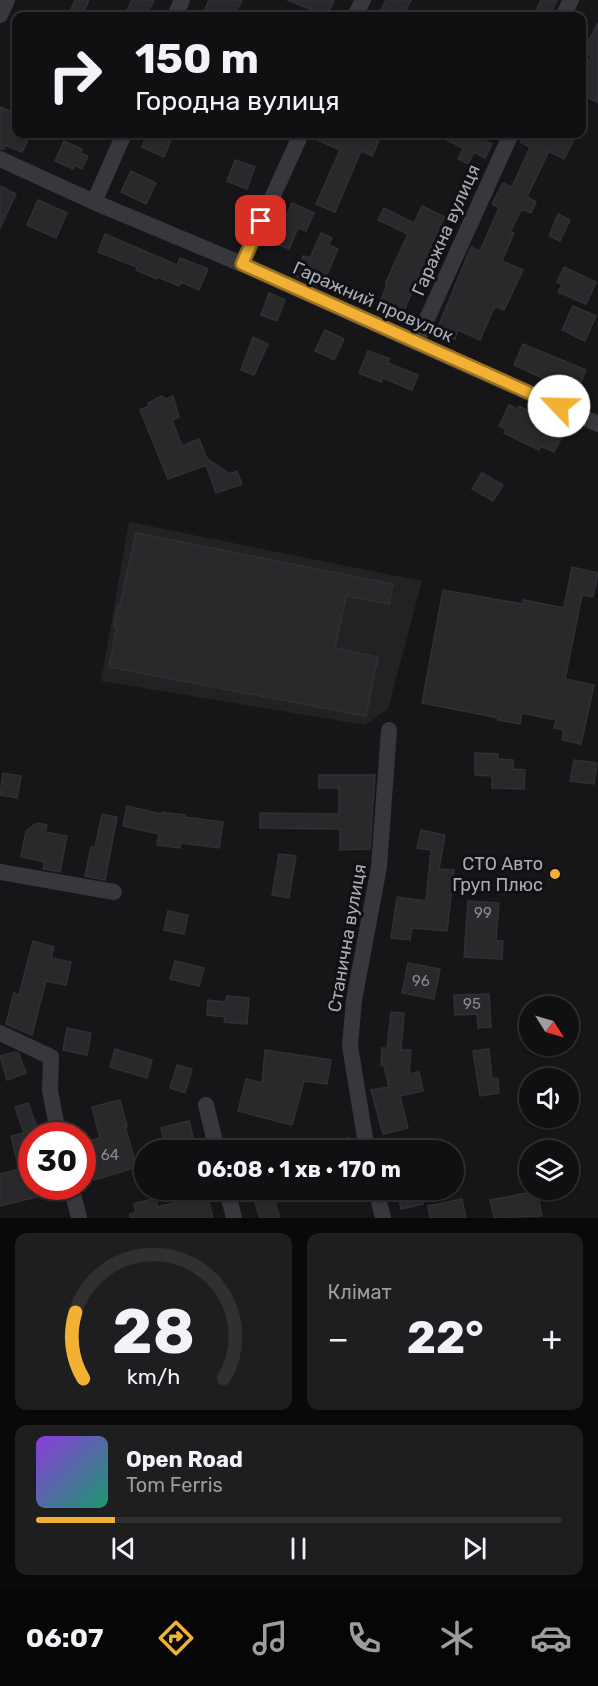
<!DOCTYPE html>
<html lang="uk">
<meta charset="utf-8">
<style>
body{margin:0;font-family:Rubik,sans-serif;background:#1e1e20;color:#f1f3f6;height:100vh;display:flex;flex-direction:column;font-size:22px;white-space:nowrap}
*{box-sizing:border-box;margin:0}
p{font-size:20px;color:#9c9d9f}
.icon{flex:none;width:33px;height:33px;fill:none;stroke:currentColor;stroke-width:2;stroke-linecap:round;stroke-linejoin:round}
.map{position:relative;height:1218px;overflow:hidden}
.drawer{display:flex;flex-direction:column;gap:15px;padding:15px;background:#09090a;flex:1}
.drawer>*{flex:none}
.banner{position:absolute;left:12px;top:12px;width:574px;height:126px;border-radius:12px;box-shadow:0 2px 4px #0004,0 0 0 2px #303032;background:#101012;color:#f1f3f6;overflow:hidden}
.needle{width:39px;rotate:127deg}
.fabs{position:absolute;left:519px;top:996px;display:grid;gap:12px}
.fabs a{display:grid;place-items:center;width:60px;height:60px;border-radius:50%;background:#101012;box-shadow:0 2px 4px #0004,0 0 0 2px #303032;font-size:30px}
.speed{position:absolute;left:18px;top:1122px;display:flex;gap:12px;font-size:30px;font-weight:700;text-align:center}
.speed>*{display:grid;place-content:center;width:78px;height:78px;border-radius:50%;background:#101012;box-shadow:0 2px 4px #0004,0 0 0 2px #303032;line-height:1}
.speed .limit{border:9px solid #d22;background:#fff;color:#111}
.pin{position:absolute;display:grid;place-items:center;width:51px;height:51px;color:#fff;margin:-26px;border-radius:12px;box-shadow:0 3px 9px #0006}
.me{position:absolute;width:66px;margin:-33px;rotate:294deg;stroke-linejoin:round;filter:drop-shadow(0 0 4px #0008)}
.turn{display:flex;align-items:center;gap:21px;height:126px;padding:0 24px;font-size:27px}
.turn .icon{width:78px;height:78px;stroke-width:2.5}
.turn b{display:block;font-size:42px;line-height:51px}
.big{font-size:45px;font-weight:700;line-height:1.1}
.drawer .card{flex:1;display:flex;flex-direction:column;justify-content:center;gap:9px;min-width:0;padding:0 21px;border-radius:12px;background:#1e1e20}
.drawer .dial{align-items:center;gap:0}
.dial svg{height:156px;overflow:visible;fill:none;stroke:#303032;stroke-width:7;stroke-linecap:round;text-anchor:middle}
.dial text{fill:#f1f3f6;stroke:none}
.song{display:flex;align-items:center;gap:18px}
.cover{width:72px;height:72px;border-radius:9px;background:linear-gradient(135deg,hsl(270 70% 55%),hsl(160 70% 35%))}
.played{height:6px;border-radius:3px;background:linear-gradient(90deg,#f2b134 15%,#303032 15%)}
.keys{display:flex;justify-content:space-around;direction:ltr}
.heat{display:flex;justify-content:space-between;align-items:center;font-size:33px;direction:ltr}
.drawer .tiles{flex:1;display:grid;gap:15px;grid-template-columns:1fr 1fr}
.card:last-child{grid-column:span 2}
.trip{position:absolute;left:134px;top:1140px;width:330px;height:60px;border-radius:30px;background:#101012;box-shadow:0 2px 4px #0004,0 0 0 2px #303032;font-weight:700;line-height:60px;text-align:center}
.dock{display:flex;height:96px;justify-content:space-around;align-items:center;background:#060607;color:#9c9d9f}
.dock .icon{width:42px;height:42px}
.dock .current{color:#f2b134}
.dock b{font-size:27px;color:#f1f3f6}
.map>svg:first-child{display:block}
.built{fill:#222225}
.building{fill:#29292c;stroke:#303034;stroke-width:1.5}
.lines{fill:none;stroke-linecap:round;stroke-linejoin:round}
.street{stroke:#37383d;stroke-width:16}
.route-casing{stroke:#9d7322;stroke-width:15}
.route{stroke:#f2b134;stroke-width:10}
.poi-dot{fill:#f2b134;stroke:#111113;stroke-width:2}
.labels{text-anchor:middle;stroke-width:6;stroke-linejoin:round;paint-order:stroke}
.number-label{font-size:15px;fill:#888b94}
.street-label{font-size:18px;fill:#a8adb8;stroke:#111113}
.poi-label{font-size:18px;fill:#a8adb8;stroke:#111113;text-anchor:end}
</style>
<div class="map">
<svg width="598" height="1218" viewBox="0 0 598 1218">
<rect width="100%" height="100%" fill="#161618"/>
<!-- built -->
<path class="built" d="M129,522L422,581L388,709L365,725L101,681Z"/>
<!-- building -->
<path class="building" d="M75,0H89L82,16H68Z
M132,0H154L146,16H124Z
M209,0H242L234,16H202Z
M287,0H334L327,16Z
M386,0H411L403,16H378Z
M541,0H557L549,16H533Z
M598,23V103L582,94V73L591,56L583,51Z
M0,107L16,113L13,125L16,126V134H31L22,152L5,145L4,149H0Z
M147,134H164L172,137L164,157L142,147Z
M311,134H370L380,138L372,156L361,151L335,212L316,204L340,150L311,137Z
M435,134H471L492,144L485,158L474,152L468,164L458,159L463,148Z
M524,134H568L575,137L564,159L549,151L527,197L536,202L531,213L522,209L510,232L514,233L502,261L523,270L504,310L495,306L480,340L458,330L455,339L436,332L471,247L480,251L499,208L492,204L503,183L512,187L530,147L520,142Z
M64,141L82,149L80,153L88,156L82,169L74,165L73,169L55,161Z
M235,160L255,167L247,189L227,181Z
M131,171L156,183L146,204L121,192Z
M0,186L16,194L0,228Z
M38,200L67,213L56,238L27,225Z
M292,203L314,213L306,231L298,228L289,249L270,241L276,226L280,228Z
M422,206L445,217L430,247L434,249L424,269L422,268L400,320L376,310L386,288V282L408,234L378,220L384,208L414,223Z
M558,214L570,220L560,241L549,236Z
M321,233L332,238L329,245L338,249L326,277L321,275L316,286L295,276L303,256L310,258Z
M105,234L177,265L180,258L208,269L199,290L181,282L179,286L158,277L157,279L136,270L137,267L98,252Z
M564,267L596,282L586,304L558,292L562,284L557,282Z
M269,293L285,300L277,321L261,315Z
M573,306L596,316L585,341L562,330Z
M325,330L344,339L334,360L315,351Z
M253,337L268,344L254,375L241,370Z
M523,344L586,370L576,394L514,365Z
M368,351L390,359L388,363L418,375L412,390L383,378L381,382L359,373Z
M161,396L166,399L173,396L179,417L172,420L182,446L199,439L207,459L230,474L237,471L242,484L216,493L206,465L168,479L140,410L149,406L148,403Z
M509,405L517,409L519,406L533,413L530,420L563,435L554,452L541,446L539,450L504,433L506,429L499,426Z
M482,473L503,485L493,501L472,489Z
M136,533L393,584L389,604L346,596L335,648L378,657L366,716L109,667L117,627L114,626L118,605H120Z
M572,567L598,573L593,597L582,595L565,679L594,685L581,744L562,740L564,730L554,728L556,720L522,713L520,724L498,720L499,718L422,703L443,590L523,604V600L564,608Z
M475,753L498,754V759L513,760V769L525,770L524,789L492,788V776L475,775Z
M574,760L597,763L594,784L570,781Z
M3,773L21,776L17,798L0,795Z
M319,775H375L370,849L340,850V829L260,828V813L339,814V788H319Z
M127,806L162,814V812L185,815L184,817L223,822L219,848L181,843L180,848L157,845L159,834L123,826Z
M102,814L117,817L105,880L85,876L91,847L95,848Z
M37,823L47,825L45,832L67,836L60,872L43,869L45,862L21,857L26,831Z
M421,830L445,835L439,869L454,870L447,931L412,928L410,940L391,938L397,897L426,901L431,850L417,848Z
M279,854L296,856L289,898L272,895Z
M468,901L499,903L496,941H503L502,959L464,957Z
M168,911L188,915L184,934L164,930Z
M33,941L54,947L51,958L71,962L66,985L46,981L32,1035L6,1024L14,993L19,995Z
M175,961L204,968L199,986L170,979Z
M408,963L440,969L434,999L402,993Z
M489,994L491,1027L478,1028L477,1014L455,1015L454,995Z
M227,996L249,998L247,1024L224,1022L225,1017L207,1015L208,1000L226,1002Z
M391,1012L404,1013L401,1050H411L409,1074L419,1072L423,1091L400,1096L408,1128L383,1134L371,1090L389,1087L384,1066L381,1065L382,1048H387Z
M67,1028L91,1033L87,1055L63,1050Z
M115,1049L152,1060L147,1078L110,1067Z
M489,1049L492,1079L498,1078L499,1093L480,1096L473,1051Z
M265,1050L331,1060L327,1084L304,1081L292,1125L238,1111L246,1079L262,1083Z
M15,1052L19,1054L26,1073L7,1080L0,1056Z
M177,1065L192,1069L185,1093L170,1088Z
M120,1100L127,1126L125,1127L137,1167L94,1180L83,1143L100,1138L92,1107Z
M28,1103L40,1136H32V1186H60L61,1191L0,1206V1174L19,1169L11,1136L24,1133L15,1107Z
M189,1121L196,1150H166L161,1128Z
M349,1138L352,1150H316L315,1145Z
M263,1190H280L283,1200L275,1203L280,1218H260L252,1193Z
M397,1190H420L423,1204L401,1209Z
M537,1191L542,1216L494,1218L490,1200Z
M207,1194L213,1218H130V1214L136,1212L134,1204L155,1198L158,1207Z
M462,1199L466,1218H430L428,1206Z"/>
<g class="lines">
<!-- street -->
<path class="street" d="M0,15L7,0
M175,16L182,0
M355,16L363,0
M563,16L571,0
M0,159L94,202L242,264L598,424
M94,202L124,134
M242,264L301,134
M416,343L511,134
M0,872L114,892
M0,1033L51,1057L50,1091L59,1136
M206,1105L217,1150
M367,1150L350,1046L354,1000L379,867L389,730
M71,1186L79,1218
M227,1190L234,1218
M376,1190L383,1218"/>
</g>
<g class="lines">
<defs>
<path id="route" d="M261,221L242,264L559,406"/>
</defs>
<!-- route casing -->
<use href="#route" class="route-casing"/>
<!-- route -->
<use href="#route" class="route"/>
</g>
<!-- markers -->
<circle class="poi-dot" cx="555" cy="874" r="6"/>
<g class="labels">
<!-- number labels -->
<g class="number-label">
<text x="483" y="918">99</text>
<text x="421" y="986">96</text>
<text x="472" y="1009">95</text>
<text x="110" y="1160">64</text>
</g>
<!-- street labels -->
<g class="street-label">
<text transform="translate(446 230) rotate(-66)" y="6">Гаражна вулиця</text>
<text transform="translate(373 302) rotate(24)" y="6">Гаражний провулок</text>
<text transform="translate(347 938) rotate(-80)" y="6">Станична вулиця</text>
</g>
<!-- poi labels -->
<g class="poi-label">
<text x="543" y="870">СТО Авто<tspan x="543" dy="21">Груп Плюс</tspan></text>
</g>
</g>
</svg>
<div class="fabs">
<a><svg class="needle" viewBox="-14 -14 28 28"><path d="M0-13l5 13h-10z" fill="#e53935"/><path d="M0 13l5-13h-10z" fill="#9c9d9f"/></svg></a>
<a><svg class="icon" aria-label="sound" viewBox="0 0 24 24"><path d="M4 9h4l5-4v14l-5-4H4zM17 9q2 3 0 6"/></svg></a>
<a><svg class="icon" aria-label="layers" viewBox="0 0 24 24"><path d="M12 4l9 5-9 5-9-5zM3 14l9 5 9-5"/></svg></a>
</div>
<div class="speed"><div class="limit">30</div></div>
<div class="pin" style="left:261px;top:221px;background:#d93025"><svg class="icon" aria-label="arrive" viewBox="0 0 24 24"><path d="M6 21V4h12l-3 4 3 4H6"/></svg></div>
<svg class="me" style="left:559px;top:406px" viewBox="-20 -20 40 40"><circle r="19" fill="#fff"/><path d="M0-13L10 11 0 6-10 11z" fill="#f2b134"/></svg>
<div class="trip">06:08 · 1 хв · 170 m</div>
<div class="banner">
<div class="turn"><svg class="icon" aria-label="right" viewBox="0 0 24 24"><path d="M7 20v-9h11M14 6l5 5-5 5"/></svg><div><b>150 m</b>Городна вулиця</div></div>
</div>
</div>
<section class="drawer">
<div class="tiles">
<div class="card dial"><svg viewBox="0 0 100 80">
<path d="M14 69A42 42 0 1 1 86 69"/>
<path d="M14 69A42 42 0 0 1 10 35" stroke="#f2b134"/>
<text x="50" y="56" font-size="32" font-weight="700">28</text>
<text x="50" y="72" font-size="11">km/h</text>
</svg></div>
<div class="card"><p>Клімат</p>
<div class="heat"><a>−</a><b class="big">22°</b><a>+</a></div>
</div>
<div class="card">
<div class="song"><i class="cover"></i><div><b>Open Road</b><p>Tom Ferris</p></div></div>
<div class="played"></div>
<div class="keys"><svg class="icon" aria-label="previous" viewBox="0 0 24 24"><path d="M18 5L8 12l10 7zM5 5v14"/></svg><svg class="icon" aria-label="pause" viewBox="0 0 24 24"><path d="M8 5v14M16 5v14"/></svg><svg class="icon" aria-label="next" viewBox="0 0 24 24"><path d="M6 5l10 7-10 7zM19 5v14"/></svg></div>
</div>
</div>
</section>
<nav class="dock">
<b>06:07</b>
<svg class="icon current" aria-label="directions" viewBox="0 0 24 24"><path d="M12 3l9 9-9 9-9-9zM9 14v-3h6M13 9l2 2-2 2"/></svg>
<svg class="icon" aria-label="music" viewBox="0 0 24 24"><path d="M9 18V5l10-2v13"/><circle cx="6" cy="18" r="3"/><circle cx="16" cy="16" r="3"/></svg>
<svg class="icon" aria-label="phone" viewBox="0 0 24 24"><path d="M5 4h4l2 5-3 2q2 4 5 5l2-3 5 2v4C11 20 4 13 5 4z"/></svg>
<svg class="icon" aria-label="climate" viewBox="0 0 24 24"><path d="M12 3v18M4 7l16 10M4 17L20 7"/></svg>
<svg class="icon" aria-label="car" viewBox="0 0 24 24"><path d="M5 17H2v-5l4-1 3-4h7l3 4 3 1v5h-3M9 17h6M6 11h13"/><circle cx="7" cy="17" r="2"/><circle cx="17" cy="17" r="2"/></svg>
</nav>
